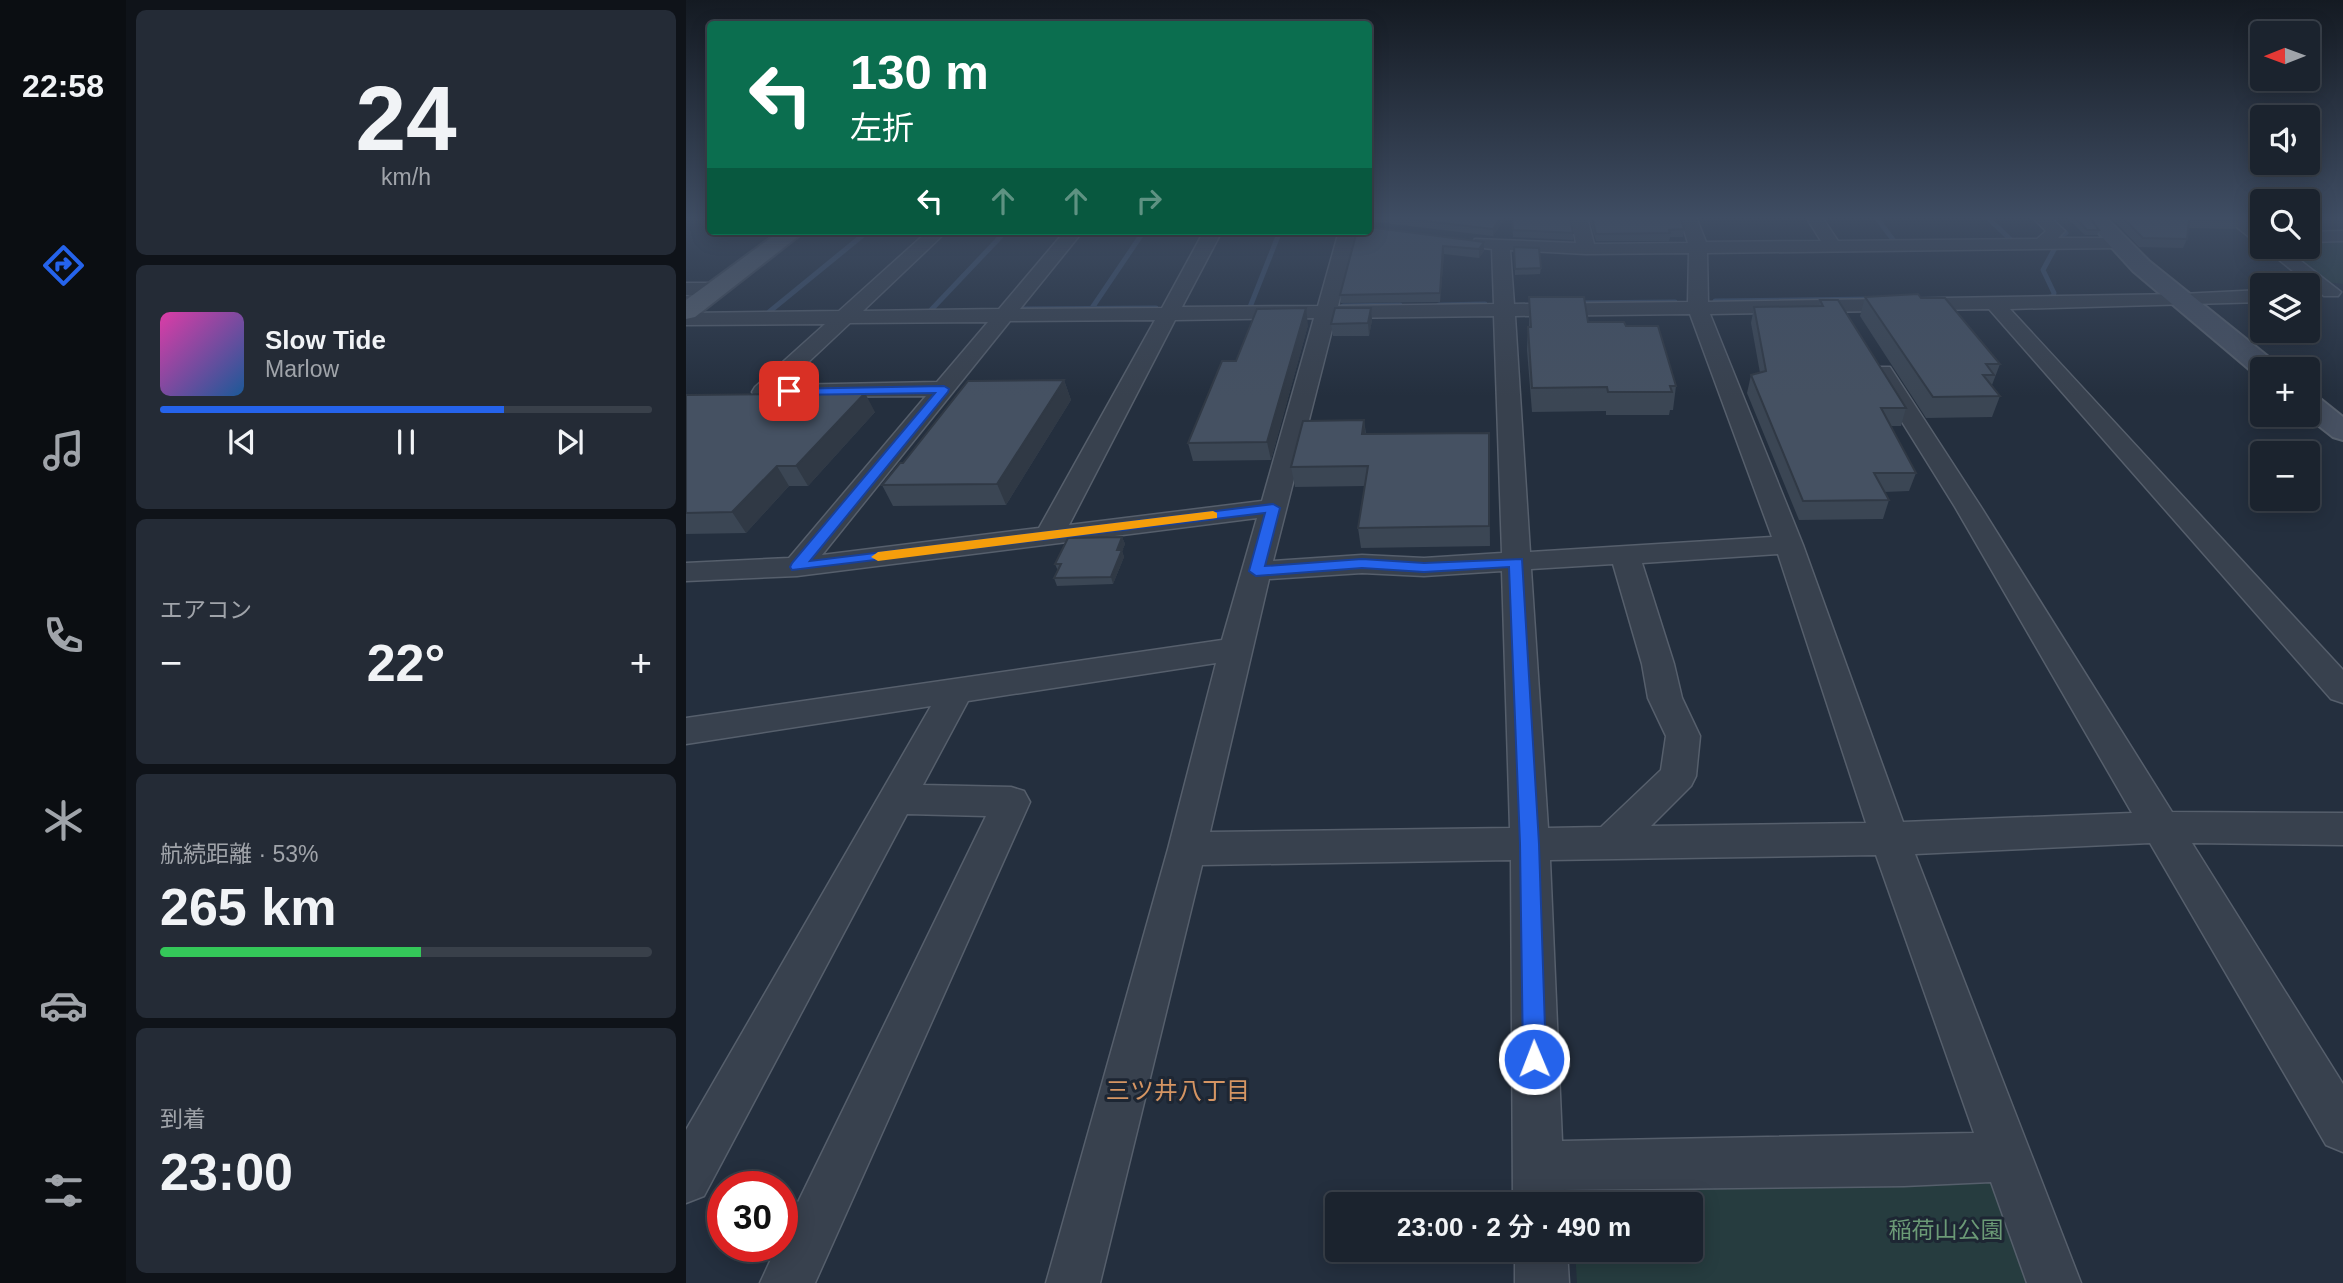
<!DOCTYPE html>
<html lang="ja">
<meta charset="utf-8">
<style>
body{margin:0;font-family:Arial,"Noto Sans JP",sans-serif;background:#242b36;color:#f1f3f6;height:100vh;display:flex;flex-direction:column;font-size:26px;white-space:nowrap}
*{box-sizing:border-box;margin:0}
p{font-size:23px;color:#a0a4aa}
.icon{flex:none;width:38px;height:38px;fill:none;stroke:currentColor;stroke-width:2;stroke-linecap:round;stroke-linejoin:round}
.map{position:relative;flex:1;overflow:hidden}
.panel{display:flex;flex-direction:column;gap:10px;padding:10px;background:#0f1319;width:560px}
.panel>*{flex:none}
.top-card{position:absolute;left:21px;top:21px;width:665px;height:214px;border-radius:7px;box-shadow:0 4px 18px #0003,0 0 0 2px #39404a;background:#0b6e4f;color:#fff;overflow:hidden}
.needle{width:46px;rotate:269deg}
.tools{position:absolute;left:1564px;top:21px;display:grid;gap:14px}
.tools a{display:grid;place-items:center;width:70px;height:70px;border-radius:7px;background:#1b232e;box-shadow:0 4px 18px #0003,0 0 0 2px #39404a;font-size:35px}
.speed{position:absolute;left:21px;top:1171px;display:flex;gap:14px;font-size:35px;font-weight:700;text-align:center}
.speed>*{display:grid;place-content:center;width:91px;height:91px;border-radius:50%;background:#1b232e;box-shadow:0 4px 18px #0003,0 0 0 2px #39404a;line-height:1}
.speed .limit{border:10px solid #d22;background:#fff;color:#111}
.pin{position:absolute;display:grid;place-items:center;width:60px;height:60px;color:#fff;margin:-30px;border-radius:14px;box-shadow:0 4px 10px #0006}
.me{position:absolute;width:77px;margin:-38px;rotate:359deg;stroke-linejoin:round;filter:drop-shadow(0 0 5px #0008)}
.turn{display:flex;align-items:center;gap:24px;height:147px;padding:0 28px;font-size:32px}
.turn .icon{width:91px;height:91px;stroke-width:2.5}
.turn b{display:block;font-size:49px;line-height:60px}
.lanes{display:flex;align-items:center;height:66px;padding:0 28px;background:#0003;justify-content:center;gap:35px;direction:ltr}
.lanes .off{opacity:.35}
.big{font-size:52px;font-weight:600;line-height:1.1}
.panel .tile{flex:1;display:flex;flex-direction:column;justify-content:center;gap:10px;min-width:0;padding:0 24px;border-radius:10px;background:#242b36}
.panel .dial{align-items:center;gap:0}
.dial b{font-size:91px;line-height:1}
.song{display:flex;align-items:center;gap:21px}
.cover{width:84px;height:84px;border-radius:10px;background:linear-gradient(135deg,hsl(320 70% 55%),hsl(210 70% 35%))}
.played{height:7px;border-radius:4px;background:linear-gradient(90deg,#2563eb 70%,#39404a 70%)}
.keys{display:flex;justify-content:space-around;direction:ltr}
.heat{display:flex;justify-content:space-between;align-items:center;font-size:38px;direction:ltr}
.charge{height:10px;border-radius:5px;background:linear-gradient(90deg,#34c759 53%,#39404a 0)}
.trip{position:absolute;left:639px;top:1192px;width:378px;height:70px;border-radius:7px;background:#1b232e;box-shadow:0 4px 18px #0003,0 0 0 2px #39404a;font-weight:600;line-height:70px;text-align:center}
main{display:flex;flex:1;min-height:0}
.tabs{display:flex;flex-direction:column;width:126px;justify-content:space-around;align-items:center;background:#0b0e12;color:#a0a4aa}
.tabs .icon{width:49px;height:49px}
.tabs .active{color:#2563eb}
.tabs b{font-size:32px;color:#f1f3f6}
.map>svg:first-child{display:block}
.green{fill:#263c3f}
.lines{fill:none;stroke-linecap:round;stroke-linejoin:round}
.stream{stroke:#394c67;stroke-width:5}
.street-casing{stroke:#565f6c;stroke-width:3}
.secondary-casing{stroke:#565f6c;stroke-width:4}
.primary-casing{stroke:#414a57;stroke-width:4}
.street{fill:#38414e;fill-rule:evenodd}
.secondary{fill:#465061;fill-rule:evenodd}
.primary{fill:#56606e;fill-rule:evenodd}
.wall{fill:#3b4654}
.shaded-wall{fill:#303945}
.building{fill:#455162;stroke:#303945;stroke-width:2}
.route{fill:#2563eb;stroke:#184099;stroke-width:2}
.slow{fill:#f59e0b}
.labels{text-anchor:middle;stroke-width:6;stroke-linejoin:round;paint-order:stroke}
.near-park-label{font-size:23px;fill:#6b9a76;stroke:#1d2633}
.near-neighbourhood-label{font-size:24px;fill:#d59563;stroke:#1d2633}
</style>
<main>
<nav class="tabs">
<b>22:58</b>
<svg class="icon active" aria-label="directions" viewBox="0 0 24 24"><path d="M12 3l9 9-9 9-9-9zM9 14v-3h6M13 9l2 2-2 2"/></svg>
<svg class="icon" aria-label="music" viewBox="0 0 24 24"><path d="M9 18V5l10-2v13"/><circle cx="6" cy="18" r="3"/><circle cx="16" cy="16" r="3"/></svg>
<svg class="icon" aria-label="phone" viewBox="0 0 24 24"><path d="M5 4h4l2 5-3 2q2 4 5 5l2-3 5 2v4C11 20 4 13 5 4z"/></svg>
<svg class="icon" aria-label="climate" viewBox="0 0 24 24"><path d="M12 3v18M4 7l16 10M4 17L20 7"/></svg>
<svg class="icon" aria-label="car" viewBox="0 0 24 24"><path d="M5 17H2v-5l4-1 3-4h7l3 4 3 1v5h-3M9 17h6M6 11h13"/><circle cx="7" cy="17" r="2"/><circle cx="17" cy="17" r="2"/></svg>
<svg class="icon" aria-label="filters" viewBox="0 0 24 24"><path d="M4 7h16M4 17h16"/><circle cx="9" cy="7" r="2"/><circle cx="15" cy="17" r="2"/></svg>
</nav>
<section class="panel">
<div class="tile dial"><b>24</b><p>km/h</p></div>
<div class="tile">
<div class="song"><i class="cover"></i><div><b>Slow Tide</b><p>Marlow</p></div></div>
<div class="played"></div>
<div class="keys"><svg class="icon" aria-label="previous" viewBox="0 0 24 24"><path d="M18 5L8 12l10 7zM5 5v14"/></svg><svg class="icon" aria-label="pause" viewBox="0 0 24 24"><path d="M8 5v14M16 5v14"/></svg><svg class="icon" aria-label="next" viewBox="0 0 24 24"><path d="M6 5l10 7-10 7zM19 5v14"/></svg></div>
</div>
<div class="tile"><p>エアコン</p>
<div class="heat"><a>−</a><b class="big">22°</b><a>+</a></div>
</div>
<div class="tile"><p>航続距離 · 53%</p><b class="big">265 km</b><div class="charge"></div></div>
<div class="tile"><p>到着</p><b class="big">23:00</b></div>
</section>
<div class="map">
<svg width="1657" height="1283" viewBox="0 0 1657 1283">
<rect width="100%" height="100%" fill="#242f3e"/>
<!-- green -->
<path class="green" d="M1657,239V284L1640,282L1594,247H1622V240Z
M1307,1175L1345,1283H891L889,1250H1004V1204H886L885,1189Z"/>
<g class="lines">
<!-- stream -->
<path class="stream" d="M1190,217L1208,241
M1301,217L1325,240
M1362,217L1380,233L1374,237
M1364,297H1367L1368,293L1357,270L1370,246
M1029,301L1188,299
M887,303L989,302
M753,305L799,304
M657,306L714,305
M564,307L594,231
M406,308L458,231
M335,309L470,308
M245,310L320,231
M83,312L182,231"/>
<defs>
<path id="street" d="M885,217H901L908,244L1002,243L994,217H1010L1020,242L1135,241L1120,217H1136L1152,241L1351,239L1360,231L1346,217H1364L1379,231L1372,238H1432L1441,243L1432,248L1021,253L1022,302L1495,294L1577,290V302L1324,309L1657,670V703L1645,699L1303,309L1024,314L1117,545L1217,822L1446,813L1269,507L1185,372L1188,367H1204L1295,507L1486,812L1657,813V845L1506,843L1657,1084V1152L1640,1145L1464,843L1229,854L1395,1283H1341L1305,1182L1218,1186L878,1190L879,1204H827L825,860L516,865L414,1283H360L482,849L530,663L282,701L237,785L325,787L338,791L344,802L129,1283H74L91,1246H96V1235L300,816L221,814L18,1196L0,1203V1130L245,706L0,744V718L536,640L571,518L111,576L0,581V563L103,558L240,396L69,397L66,392L69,387L139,324L0,325V313L153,311L242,231H261L177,311L313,309L379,231H397L334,309L476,308L518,231H536L496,307L632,306L653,231H671L652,306L808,304L806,249L789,247L786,243L789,239L890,243ZM824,250L900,254L1003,253L1002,302L828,304ZM1004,314L1086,537L844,552L829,316ZM808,316L816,553L738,558L676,555L587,561L649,318ZM628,318L576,501L383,525L489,320ZM469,320L353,528L136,555L324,321ZM302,322L251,382L98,385L164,323ZM1092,554L1180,823L965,826L1005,786L1010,776L1014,736L996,698L988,664L956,563ZM927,564L956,664L962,698L980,736L975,770L915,827L862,828L845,569ZM816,571L824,828L524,832L583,579L676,573L738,576ZM1190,855L1288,1133L876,1141L864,860Z
M1538,217H1557L1577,231V244L1571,243Z
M1657,231V241L1622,242V232Z
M1577,247H1597L1655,292L1652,296H1638Z
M0,283H30L40,289L30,295H0Z
M829,1250H881L883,1283H829Z"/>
<path id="secondary" d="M1398,217H1419L1463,261L1590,363L1593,369H1577V376L1570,375L1447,271Z
M1622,395L1632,397L1657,417V440L1647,437L1619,415H1622Z"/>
<path id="primary" d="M94,231H119L9,317L0,319V300Z"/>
</defs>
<!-- street casing -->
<use href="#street" class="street-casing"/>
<!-- secondary casing -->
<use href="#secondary" class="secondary-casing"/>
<!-- primary casing -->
<use href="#primary" class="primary-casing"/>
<!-- street -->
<use href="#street" class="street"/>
<!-- secondary -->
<use href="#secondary" class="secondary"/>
<!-- primary -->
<use href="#primary" class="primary"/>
</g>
<!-- wall -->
<path class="wall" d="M682,217H820L807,236L682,221Z
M826,217L887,233V240L827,237Z
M903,217H994L998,229L997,237H984L983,241H910Z
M1380,217H1403L1413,230L1411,235H1399Z
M1425,217H1548L1553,221L1549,229L1502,228L1501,239L1497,248L1453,247Z
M1560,217H1577V228Z
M671,231L798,242V251L793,258L758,254L754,302L655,303L654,295Z
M828,247L855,268L854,274L829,275Z
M843,297L902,322L940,326L990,386L987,410H984L983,415H920V411L846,412L841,350L842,327H843Z
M1179,297L1235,298L1314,364L1306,385H1305L1314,396L1306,417L1240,418L1174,316Z
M1134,300L1220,408L1215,426H1204L1230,473L1223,491L1198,492L1203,500L1197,519L1113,520L1061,393L1065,375L1074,373L1065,323L1068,307L1133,306Z
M685,308L686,320L683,336H647L645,324Z
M622,325L585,460L507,461L502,443Z
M378,380L385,400L320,505L207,506L196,485L217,463Z
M0,395L189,412L122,486H103L60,533L0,534Z
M678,420L680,434L803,433L804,546L675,548L672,528L679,486L609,487L605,467Z
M436,537L439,544L436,551L438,557L427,584L371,586L368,578L372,571L369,564Z"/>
<!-- shaded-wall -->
<path class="shaded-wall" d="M815,217H820L807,236V229Z
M798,242V251L793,258V249Z
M757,246L758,254L754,302V293Z
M620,308L622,325L585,460L581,442Z
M685,308L686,320L683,336L682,323Z
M378,380L385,400L320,505L311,484Z
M179,393L189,412L122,486L110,466Z
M678,420L680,439L676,434Z
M91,466L103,486L60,533L46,512Z
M436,537L439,544L436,551L438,557L427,584L425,577L431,550Z"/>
<!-- building -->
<path class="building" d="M704,217H815L807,229Z
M826,217H884L887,233L827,230Z
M906,217H994L998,229L983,230L984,233L910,234Z
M1388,217H1403L1413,230H1401Z
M1436,217H1548L1553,221L1503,220L1501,239L1457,238Z
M682,227L798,242L793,249L757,246L754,293L654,295L671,231H682Z
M828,247L853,248L855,268L829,269Z
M1232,294L1235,298H1259L1314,364H1300L1308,375H1297L1314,396L1247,397L1179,297Z
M843,297H898L902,322H938L940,326H972L990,386H984L986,392H922L921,387L846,388L842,327H845Z
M1134,300H1152L1220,408H1195L1230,473H1188L1203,500L1117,501L1065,375L1080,371L1068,307L1137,306Z
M620,308L581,442L502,443L536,361H550L571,309Z
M649,308H685L682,323L645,324Z
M378,380L311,484L196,485L214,463H217L282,381Z
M179,393L110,466H91L46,512L0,513V395Z
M678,420L676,434L803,433V526L672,528L682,466L605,467L617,421Z
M436,537L431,550H436L425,577L368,578L375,564H369L382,538Z"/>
<!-- sky -->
<linearGradient id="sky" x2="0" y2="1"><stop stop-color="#141a22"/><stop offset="0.55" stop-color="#3f4d63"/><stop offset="1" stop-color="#3f4d63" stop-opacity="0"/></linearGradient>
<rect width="1657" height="396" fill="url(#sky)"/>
<!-- route -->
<path class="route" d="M258,386L263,389L262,392L124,561L587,504L594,508L579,566L676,559L738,563L836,559L853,844L860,1059L857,1067L848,1070L840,1067L837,1059L834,844L823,567L738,572L676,568L570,576L563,571L579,513L106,570L104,567L106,563L249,393L103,395L99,394V389Z"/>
<!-- slow -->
<path class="slow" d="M527,511L531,513V518L192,561L185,557L192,552Z"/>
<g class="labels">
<!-- near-park labels -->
<g class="near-park-label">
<text x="1260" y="1238">稲荷山公園</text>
</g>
<!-- near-neighbourhood labels -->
<g class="near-neighbourhood-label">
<text x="492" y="1099">三ツ井八丁目</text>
</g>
</g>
</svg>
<div class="tools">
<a><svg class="needle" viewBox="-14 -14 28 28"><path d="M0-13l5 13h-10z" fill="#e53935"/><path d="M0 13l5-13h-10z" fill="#a0a4aa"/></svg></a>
<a><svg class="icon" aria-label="sound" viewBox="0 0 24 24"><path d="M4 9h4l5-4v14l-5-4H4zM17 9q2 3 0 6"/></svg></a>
<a><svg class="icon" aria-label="search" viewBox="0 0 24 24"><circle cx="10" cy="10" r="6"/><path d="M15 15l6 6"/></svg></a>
<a><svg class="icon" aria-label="layers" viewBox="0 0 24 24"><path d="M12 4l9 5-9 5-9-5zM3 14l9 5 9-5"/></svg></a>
<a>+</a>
<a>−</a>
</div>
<div class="speed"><div class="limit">30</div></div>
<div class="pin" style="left:103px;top:391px;background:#d93025"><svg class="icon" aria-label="arrive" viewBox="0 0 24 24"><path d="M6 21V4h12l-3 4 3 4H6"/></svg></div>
<svg class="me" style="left:848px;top:1059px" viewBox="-20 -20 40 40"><circle r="17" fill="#2563eb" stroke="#fff" stroke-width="3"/><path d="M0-11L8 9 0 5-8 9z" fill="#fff"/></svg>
<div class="trip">23:00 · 2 分 · 490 m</div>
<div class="top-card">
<div class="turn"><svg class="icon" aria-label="left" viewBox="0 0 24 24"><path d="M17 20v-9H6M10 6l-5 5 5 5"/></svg><div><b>130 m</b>左折</div></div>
<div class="lanes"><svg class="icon" aria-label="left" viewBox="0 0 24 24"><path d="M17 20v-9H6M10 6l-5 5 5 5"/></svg><svg class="icon off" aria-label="ahead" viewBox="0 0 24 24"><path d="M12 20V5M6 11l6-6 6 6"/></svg><svg class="icon off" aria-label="ahead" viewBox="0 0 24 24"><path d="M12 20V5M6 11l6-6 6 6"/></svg><svg class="icon off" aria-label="right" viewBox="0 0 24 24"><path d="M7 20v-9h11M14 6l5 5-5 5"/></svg></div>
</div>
</div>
</main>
